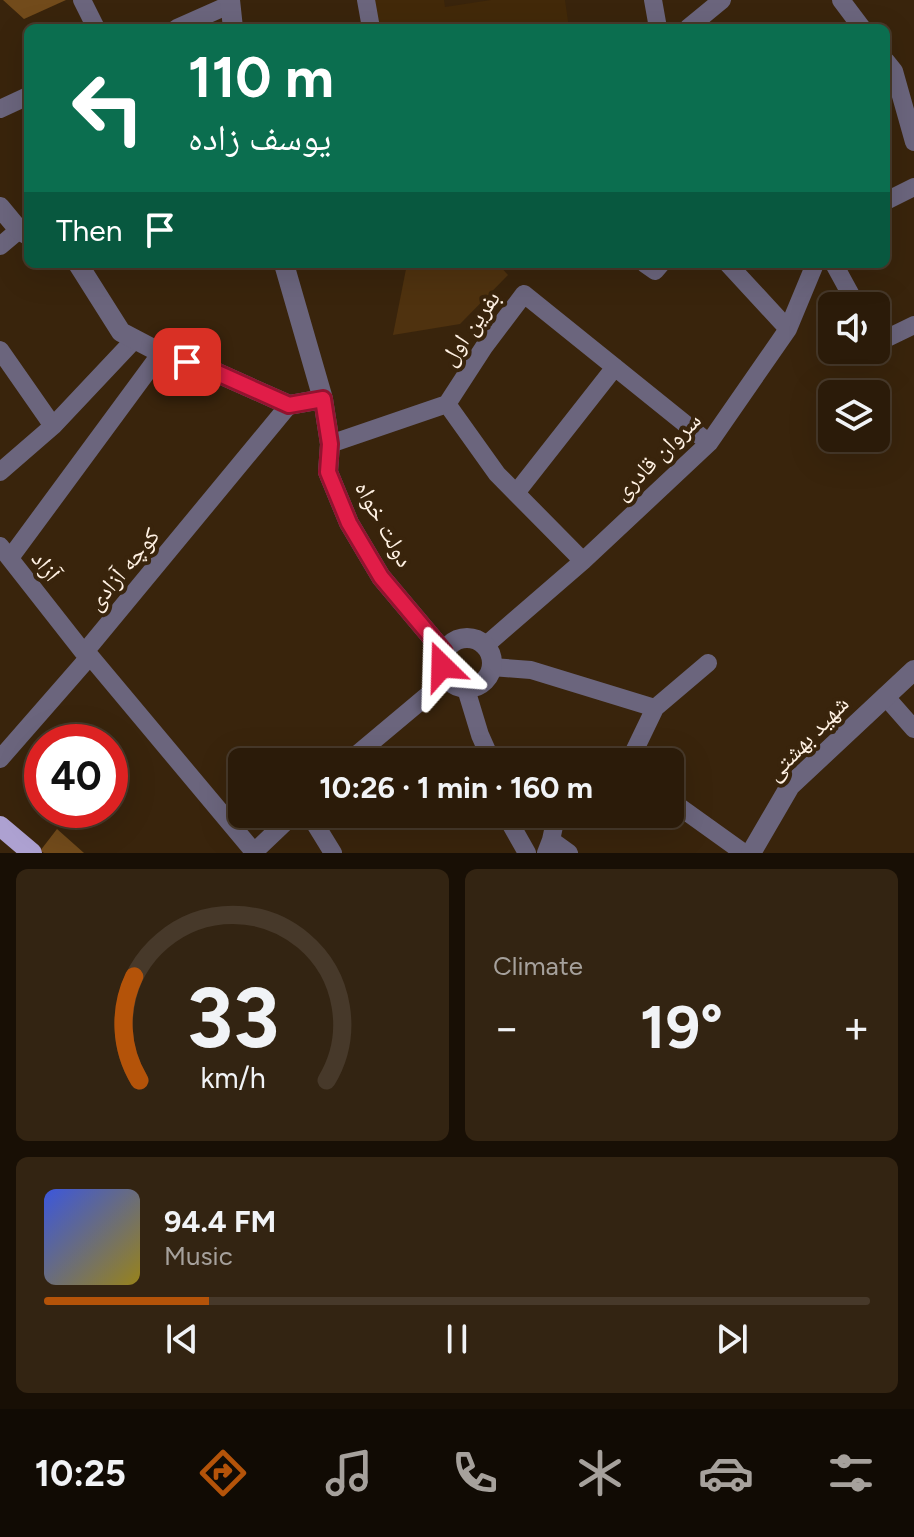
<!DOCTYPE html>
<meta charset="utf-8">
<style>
body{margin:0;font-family:Figtree,"Noto Naskh Arabic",sans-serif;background:#332412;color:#f1f3f6;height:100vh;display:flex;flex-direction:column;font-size:30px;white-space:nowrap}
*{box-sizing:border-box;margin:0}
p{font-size:26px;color:#a6a19c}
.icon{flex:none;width:44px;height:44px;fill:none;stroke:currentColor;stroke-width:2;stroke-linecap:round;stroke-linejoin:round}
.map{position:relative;height:853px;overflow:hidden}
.side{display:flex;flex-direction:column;gap:16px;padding:16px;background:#180f05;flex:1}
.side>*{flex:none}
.hud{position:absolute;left:24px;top:24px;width:866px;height:244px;border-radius:12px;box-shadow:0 8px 32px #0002,0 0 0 2px #47392a;background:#0b6e4f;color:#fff;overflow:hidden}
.fabs{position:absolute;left:818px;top:292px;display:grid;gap:16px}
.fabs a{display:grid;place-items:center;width:72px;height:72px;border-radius:12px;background:#2b1b09;box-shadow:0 8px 32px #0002,0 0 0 2px #47392a;font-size:40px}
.speed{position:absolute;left:24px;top:724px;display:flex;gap:16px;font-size:40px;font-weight:700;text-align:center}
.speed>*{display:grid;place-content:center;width:104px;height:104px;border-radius:50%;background:#2b1b09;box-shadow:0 8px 32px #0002,0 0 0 2px #47392a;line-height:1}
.speed .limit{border:12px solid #d22;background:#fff;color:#111}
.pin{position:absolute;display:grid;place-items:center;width:68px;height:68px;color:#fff;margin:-34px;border-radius:16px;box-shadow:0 4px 12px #0006}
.me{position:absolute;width:88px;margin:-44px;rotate:338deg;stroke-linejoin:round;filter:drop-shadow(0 0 6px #0008)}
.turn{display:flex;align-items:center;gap:28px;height:168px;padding:0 32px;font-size:36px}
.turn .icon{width:104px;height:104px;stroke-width:2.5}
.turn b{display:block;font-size:56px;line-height:68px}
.then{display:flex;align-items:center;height:76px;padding:0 32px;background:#0003;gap:16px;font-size:30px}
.big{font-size:60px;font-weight:700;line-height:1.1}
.side .card{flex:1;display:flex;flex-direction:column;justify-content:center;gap:12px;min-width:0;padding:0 28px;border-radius:12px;background:#332412}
.side .dial{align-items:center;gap:0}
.dial svg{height:208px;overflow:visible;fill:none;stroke:#47392a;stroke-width:7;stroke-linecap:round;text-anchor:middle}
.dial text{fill:#f1f3f6;stroke:none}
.song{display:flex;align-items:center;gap:24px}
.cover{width:96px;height:96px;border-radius:12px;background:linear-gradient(135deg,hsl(230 70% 55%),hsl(50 70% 35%))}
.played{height:8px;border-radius:4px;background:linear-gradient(90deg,#b45309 20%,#47392a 20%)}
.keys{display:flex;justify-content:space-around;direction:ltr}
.heat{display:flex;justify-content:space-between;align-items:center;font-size:44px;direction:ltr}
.side .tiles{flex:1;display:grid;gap:16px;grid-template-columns:1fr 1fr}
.card:last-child{grid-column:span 2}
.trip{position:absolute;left:228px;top:748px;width:456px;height:80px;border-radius:12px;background:#2b1b09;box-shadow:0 8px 32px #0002,0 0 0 2px #47392a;font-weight:700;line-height:80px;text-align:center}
.dock{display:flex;height:128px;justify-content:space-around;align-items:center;background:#110b04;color:#a6a19c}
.dock .icon{width:56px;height:56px}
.dock .selected{color:#b45309}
.dock b{font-size:36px;color:#f1f3f6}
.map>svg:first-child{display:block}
.built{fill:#422909}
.green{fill:#4f320f}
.building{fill:#724b1b}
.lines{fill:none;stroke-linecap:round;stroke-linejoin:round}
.minor{stroke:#6b657d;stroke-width:18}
.tertiary{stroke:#6b657d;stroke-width:20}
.primary{stroke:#ada1d1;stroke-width:20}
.route-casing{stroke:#92132f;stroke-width:20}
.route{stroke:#e11d48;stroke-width:14}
.labels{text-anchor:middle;stroke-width:8;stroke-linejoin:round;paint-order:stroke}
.street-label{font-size:24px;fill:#fff1e3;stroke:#39240c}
</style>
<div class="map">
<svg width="914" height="853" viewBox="0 0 914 853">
<rect width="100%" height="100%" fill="#39240c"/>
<!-- built -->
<path class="built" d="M373,0H444L445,7L491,0H565L569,28H377Z"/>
<!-- green -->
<path class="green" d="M407,264H498L508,275L460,324L393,335Z"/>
<!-- building -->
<path class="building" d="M3,0H66L24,19Z
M57,829L84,853H44L40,851Z"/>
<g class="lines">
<!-- minor -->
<path class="minor" d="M82,0L96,28
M366,0L371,28
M653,0L658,28
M841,0L862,28
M177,28L231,4
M688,28L722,0
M886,61L894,71L914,142
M0,109L28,96
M886,201L914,187
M0,246L19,230
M645,264L655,271L661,264
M728,264L788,329
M834,264L857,306
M876,340L877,343L914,325
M0,350L53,426
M447,404L497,474L583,561
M330,444L447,404L484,347L524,294L709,443
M0,472L53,426L135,339
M516,493L615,367
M0,546L84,653
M10,558L161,353
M486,645L583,561L709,443L788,329L815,264
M90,656L254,852
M492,667L531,670L655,708L708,663
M466,689L480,735L492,762
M885,696L914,729
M0,759L90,656L84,653L289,405
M348,762L447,679
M629,762L655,708
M670,800L744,853
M309,814L333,853
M505,814L527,853
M551,840L569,853
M253,853L294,814
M546,853L551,840L556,817L561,814"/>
<!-- tertiary -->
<path class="tertiary" d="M230,0L233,28
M0,207L19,230L28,235
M78,264L121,332L161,353L213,371L289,405L323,399
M284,264L323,399L330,444L328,472L349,523L381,577L444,652
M442 663a25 25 0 1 1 50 0a25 25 0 1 1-50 0Z
M751,853L790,786L914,670"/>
<!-- primary -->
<path class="primary" d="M0,826L32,853"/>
</g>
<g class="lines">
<defs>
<path id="route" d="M187,362L213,371L289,405L323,399L330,444L328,472L349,523L381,577L444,652L442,666"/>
</defs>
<!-- route casing -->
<use href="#route" class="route-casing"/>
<!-- route -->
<use href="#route" class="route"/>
</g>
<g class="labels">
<!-- street labels -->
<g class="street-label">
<text transform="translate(470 328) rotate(-55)" y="8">بفرین اول</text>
<text transform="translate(657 456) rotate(-45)" y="8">سروان قادری</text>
<text transform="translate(384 524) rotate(61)" y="8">دولت خواه</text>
<text transform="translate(46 566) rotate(52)" y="8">آزاد</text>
<text transform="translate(123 569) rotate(-50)" y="8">کوچه آزادی</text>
<text transform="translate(807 738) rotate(-46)" y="8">شهید بهشتی</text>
</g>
</g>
</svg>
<div class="fabs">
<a><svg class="icon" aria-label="sound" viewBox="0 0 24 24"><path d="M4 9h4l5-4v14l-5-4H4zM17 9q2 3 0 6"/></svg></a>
<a><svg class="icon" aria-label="layers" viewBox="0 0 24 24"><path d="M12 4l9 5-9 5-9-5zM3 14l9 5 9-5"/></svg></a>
</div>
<div class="speed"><div class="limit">40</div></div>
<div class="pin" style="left:187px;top:362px;background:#d93025"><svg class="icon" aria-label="arrive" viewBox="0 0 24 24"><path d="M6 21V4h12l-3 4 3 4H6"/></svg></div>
<svg class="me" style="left:442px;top:666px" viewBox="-20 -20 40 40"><path d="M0-17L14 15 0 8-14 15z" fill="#e11d48" stroke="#fff" stroke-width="4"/></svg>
<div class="trip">10:26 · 1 min · 160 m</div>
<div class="hud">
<div class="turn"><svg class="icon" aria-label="left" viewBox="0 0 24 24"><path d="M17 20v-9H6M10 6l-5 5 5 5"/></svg><div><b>110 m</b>یوسف زاده</div></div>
<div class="then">Then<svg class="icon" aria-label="arrive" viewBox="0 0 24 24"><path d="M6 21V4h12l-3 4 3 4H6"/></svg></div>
</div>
</div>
<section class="side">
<div class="tiles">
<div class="card dial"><svg viewBox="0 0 100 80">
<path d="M14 69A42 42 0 1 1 86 69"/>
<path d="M14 69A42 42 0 0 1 12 29" stroke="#b45309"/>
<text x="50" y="56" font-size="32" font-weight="700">33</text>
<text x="50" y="72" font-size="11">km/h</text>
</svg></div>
<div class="card"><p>Climate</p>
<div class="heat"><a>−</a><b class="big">19°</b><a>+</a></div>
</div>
<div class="card">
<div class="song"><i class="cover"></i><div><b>94.4 FM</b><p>Music</p></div></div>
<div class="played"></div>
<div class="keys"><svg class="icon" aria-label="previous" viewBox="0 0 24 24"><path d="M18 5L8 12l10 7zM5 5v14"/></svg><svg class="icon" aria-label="pause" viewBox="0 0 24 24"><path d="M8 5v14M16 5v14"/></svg><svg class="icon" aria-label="next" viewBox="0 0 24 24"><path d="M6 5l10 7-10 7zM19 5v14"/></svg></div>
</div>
</div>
</section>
<nav class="dock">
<b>10:25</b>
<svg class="icon selected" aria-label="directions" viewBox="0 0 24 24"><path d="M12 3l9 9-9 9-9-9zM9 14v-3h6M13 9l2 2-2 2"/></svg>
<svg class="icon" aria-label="music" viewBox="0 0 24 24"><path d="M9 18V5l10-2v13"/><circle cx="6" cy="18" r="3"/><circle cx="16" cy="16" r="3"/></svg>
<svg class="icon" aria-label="phone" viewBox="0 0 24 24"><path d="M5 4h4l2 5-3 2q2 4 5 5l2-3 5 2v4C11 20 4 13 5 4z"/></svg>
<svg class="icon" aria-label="climate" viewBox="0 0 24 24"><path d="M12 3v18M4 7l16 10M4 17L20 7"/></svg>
<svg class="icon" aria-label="car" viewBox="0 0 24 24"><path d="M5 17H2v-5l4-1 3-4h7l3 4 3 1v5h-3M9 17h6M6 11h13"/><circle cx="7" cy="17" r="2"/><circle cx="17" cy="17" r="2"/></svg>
<svg class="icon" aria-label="filters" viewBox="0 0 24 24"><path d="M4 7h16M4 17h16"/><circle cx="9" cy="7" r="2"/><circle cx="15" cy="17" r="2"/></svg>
</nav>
